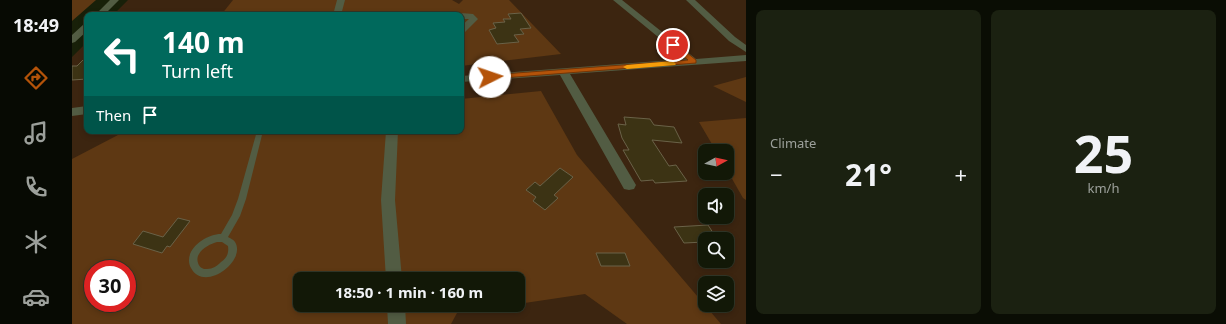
<!DOCTYPE html>
<meta charset="utf-8">
<style>
body{margin:0;font-family:"Noto Sans",sans-serif;background:#1b2111;color:#f1f3f6;height:100vh;display:flex;flex-direction:column;font-size:15px;white-space:nowrap}
*{box-sizing:border-box;margin:0}
p{font-size:13px;color:#9ca09b}
.icon{flex:none;width:22px;height:22px;fill:none;stroke:currentColor;stroke-width:2;stroke-linecap:round;stroke-linejoin:round}
.map{position:relative;flex:1;overflow:hidden}
.drawer{display:flex;flex-direction:column;gap:10px;padding:10px;background:#0a0d04;width:480px}
.drawer>*{flex:none}
.hud{position:absolute;left:12px;top:12px;width:380px;height:122px;border-radius:8px;box-shadow:0 2px 6px #0003,0 0 0 1px #313728;background:#00695c;color:#fff;overflow:hidden}
.needle{width:26px;rotate:82deg}
.controls{position:absolute;left:626px;top:144px;display:grid;gap:8px}
.controls a{display:grid;place-items:center;width:36px;height:36px;border-radius:8px;background:#121807;box-shadow:0 2px 6px #0003,0 0 0 1px #313728;font-size:20px}
.speed{position:absolute;left:12px;top:260px;display:flex;gap:8px;font-size:20px;font-weight:700;text-align:center}
.speed>*{display:grid;place-content:center;width:52px;height:52px;border-radius:50%;background:#121807;box-shadow:0 2px 6px #0003,0 0 0 1px #313728;line-height:1}
.speed .limit{border:6px solid #d22;background:#fff;color:#111}
.pin{position:absolute;display:grid;place-items:center;width:34px;height:34px;color:#fff;margin:-17px;border:2px solid #fff;border-radius:50%;box-shadow:0 1px 4px #0007}
.me{position:absolute;width:44px;margin:-22px;rotate:86deg;stroke-linejoin:round;filter:drop-shadow(0 0 3px #0008)}
.turn{display:flex;align-items:center;gap:14px;height:84px;padding:0 12px;font-size:18px}
.turn .icon{width:52px;height:52px;stroke-width:2.5}
.turn b{display:block;font-size:28px;line-height:34px}
.then{display:flex;align-items:center;height:38px;padding:0 12px;background:#0003;gap:8px;font-size:15px}
.big{font-size:30px;font-weight:700;line-height:1.1}
.drawer .tile{flex:1;display:flex;flex-direction:column;justify-content:center;gap:6px;min-width:0;padding:0 14px;border-radius:8px;background:#1b2111}
.drawer .dial{align-items:center;gap:0}
.dial b{font-size:52px;line-height:1}
.heat{display:flex;justify-content:space-between;align-items:center;font-size:22px;direction:ltr}
.drawer .tiles{flex:1;display:grid;gap:10px;grid-template-columns:repeat(2,1fr)}
.trip{position:absolute;left:221px;top:272px;width:232px;height:40px;border-radius:8px;background:#121807;box-shadow:0 2px 6px #0003,0 0 0 1px #313728;font-weight:700;line-height:40px;text-align:center}
main{display:flex;flex:1;min-height:0}
.tabs{display:flex;flex-direction:column;width:72px;justify-content:space-around;align-items:center;background:#070a03;color:#9ca09b}
.tabs .icon{width:28px;height:28px}
.tabs .current{color:#b45309}
.tabs b{font-size:18px;color:#f1f3f6}
.map>svg:first-child{display:block}
.green{fill:#3c2510;fill-rule:evenodd}
.forest{fill:#5e3813;fill-rule:evenodd}
.building{fill:#3c3314;stroke:#6a6248}
.lines{fill:none;stroke-linecap:round;stroke-linejoin:round}
.service{fill:#525c43;fill-rule:evenodd}
.minor{fill:#525c43;fill-rule:evenodd}
.route{fill:#b45309;stroke:#753606}
.slow{fill:#f59e0b}
</style>
<main>
<nav class="tabs">
<b>18:49</b>
<svg class="icon current" aria-label="directions" viewBox="0 0 24 24"><path d="M12 3l9 9-9 9-9-9zM9 14v-3h6M13 9l2 2-2 2"/></svg>
<svg class="icon" aria-label="music" viewBox="0 0 24 24"><path d="M9 18V5l10-2v13"/><circle cx="6" cy="18" r="3"/><circle cx="16" cy="16" r="3"/></svg>
<svg class="icon" aria-label="phone" viewBox="0 0 24 24"><path d="M5 4h4l2 5-3 2q2 4 5 5l2-3 5 2v4C11 20 4 13 5 4z"/></svg>
<svg class="icon" aria-label="climate" viewBox="0 0 24 24"><path d="M12 3v18M4 7l16 10M4 17L20 7"/></svg>
<svg class="icon" aria-label="car" viewBox="0 0 24 24"><path d="M5 17H2v-5l4-1 3-4h7l3 4 3 1v5h-3M9 17h6M6 11h13"/><circle cx="7" cy="17" r="2"/><circle cx="17" cy="17" r="2"/></svg>
</nav>
<div class="map">
<svg width="674" height="324" viewBox="0 0 674 324">
<rect width="100%" height="100%" fill="#182009"/>
<!-- green -->
<path class="green" d="M56,0H674V324H0V57L15,42V131H389V15H41ZM633,151H655V173H633ZM633,195H655V217H633ZM633,239H655V261H633ZM21,269H55V303H21ZM228,279H446V305H228ZM633,283H655V305H633Z"/>
<!-- forest -->
<path class="forest" d="M0,0H24L0,21Z
M161,0H380L387,4L391,0H437L489,54L389,66V15H149Z
M674,77V102L641,86Z
M469,91L505,155L649,324H555L513,294L446,304V279H228V305H438L385,313L379,324H0V159L46,135L68,131H389V99ZM21,269H55V303H21Z
M674,118V200L671,198L655,170V151H644L627,122Z"/>
<!-- building -->
<path class="building" d="M449,13L459,28L448,29L452,34L442,35L447,42L425,44L417,30L424,28L421,23L433,22L431,19H439L436,14Z
M15,56V79L0,80V66H5Z
M552,117L578,119L582,125L602,127L610,143L580,140L597,166L604,165L615,181L583,183L581,180L569,181L551,150H557L550,138L546,124L554,125Z
M488,168L501,177L482,195L486,198L473,210L461,201L464,197L454,190L463,182L468,186Z
M106,218L118,221L98,247L95,246L90,253L61,244L71,231L91,237Z
M636,225L645,239H633V242L612,243L602,227Z
M524,253H553L558,266H529Z"/>
<g class="lines">
<!-- service -->
<path class="service" d="M185,131H191L174,199L168,216L156,237C158,238 162,240 163,242C175,261 132,293 119,268C110,251 133,234 149,234L160,215L166,199ZM145,242H150L156,246C157,253 155,258 149,262C145,266 141,269 135,269C127,270 123,260 127,254C131,247 139,244 145,242Z"/>
<!-- minor -->
<path class="minor" d="M38,0H47L32,15H23Z
M265,0H273L269,15H261Z
M541,0H550L624,59L674,55V61L498,74L564,185L562,189L557,190L552,189L488,75L389,82V76L613,59Z
M614,0H623L663,37L674,45V52L657,41Z
M389,13L401,14L406,19L392,33L389,34V26L397,19H389V15H385Z
M15,23V31L3,42L0,43V35L12,24Z
M15,106V114L0,116V108Z
M314,131H326L323,200L330,279H314L309,200Z
M315,305H333L334,324H316Z"/>
</g>
<!-- route -->
<path class="route" d="M599,44H604L624,60V63L418,79L415,77L418,75L616,60L599,47Z"/>
<!-- slow -->
<path class="slow" d="M601,61L604,64L603,65L555,69L551,67L555,65Z"/>
</svg>
<div class="controls">
<a><svg class="needle" viewBox="-14 -14 28 28"><path d="M0-13l5 13h-10z" fill="#e53935"/><path d="M0 13l5-13h-10z" fill="#9ca09b"/></svg></a>
<a><svg class="icon" aria-label="sound" viewBox="0 0 24 24"><path d="M4 9h4l5-4v14l-5-4H4zM17 9q2 3 0 6"/></svg></a>
<a><svg class="icon" aria-label="search" viewBox="0 0 24 24"><circle cx="10" cy="10" r="6"/><path d="M15 15l6 6"/></svg></a>
<a><svg class="icon" aria-label="layers" viewBox="0 0 24 24"><path d="M12 4l9 5-9 5-9-5zM3 14l9 5 9-5"/></svg></a>
</div>
<div class="speed"><div class="limit">30</div></div>
<div class="pin" style="left:601px;top:45px;background:#d93025"><svg class="icon" aria-label="arrive" viewBox="0 0 24 24"><path d="M6 21V4h12l-3 4 3 4H6"/></svg></div>
<svg class="me" style="left:418px;top:77px" viewBox="-20 -20 40 40"><circle r="19" fill="#fff"/><path d="M0-13L10 11 0 6-10 11z" fill="#b45309"/></svg>
<div class="trip">18:50 · 1 min · 160 m</div>
<div class="hud">
<div class="turn"><svg class="icon" aria-label="left" viewBox="0 0 24 24"><path d="M17 20v-9H6M10 6l-5 5 5 5"/></svg><div><b>140 m</b>Turn left</div></div>
<div class="then">Then<svg class="icon" aria-label="arrive" viewBox="0 0 24 24"><path d="M6 21V4h12l-3 4 3 4H6"/></svg></div>
</div>
</div>
<section class="drawer">
<div class="tiles">
<div class="tile"><p>Climate</p>
<div class="heat"><a>−</a><b class="big">21°</b><a>+</a></div>
</div>
<div class="tile dial"><b>25</b><p>km/h</p></div>
</div>
</section>
</main>
